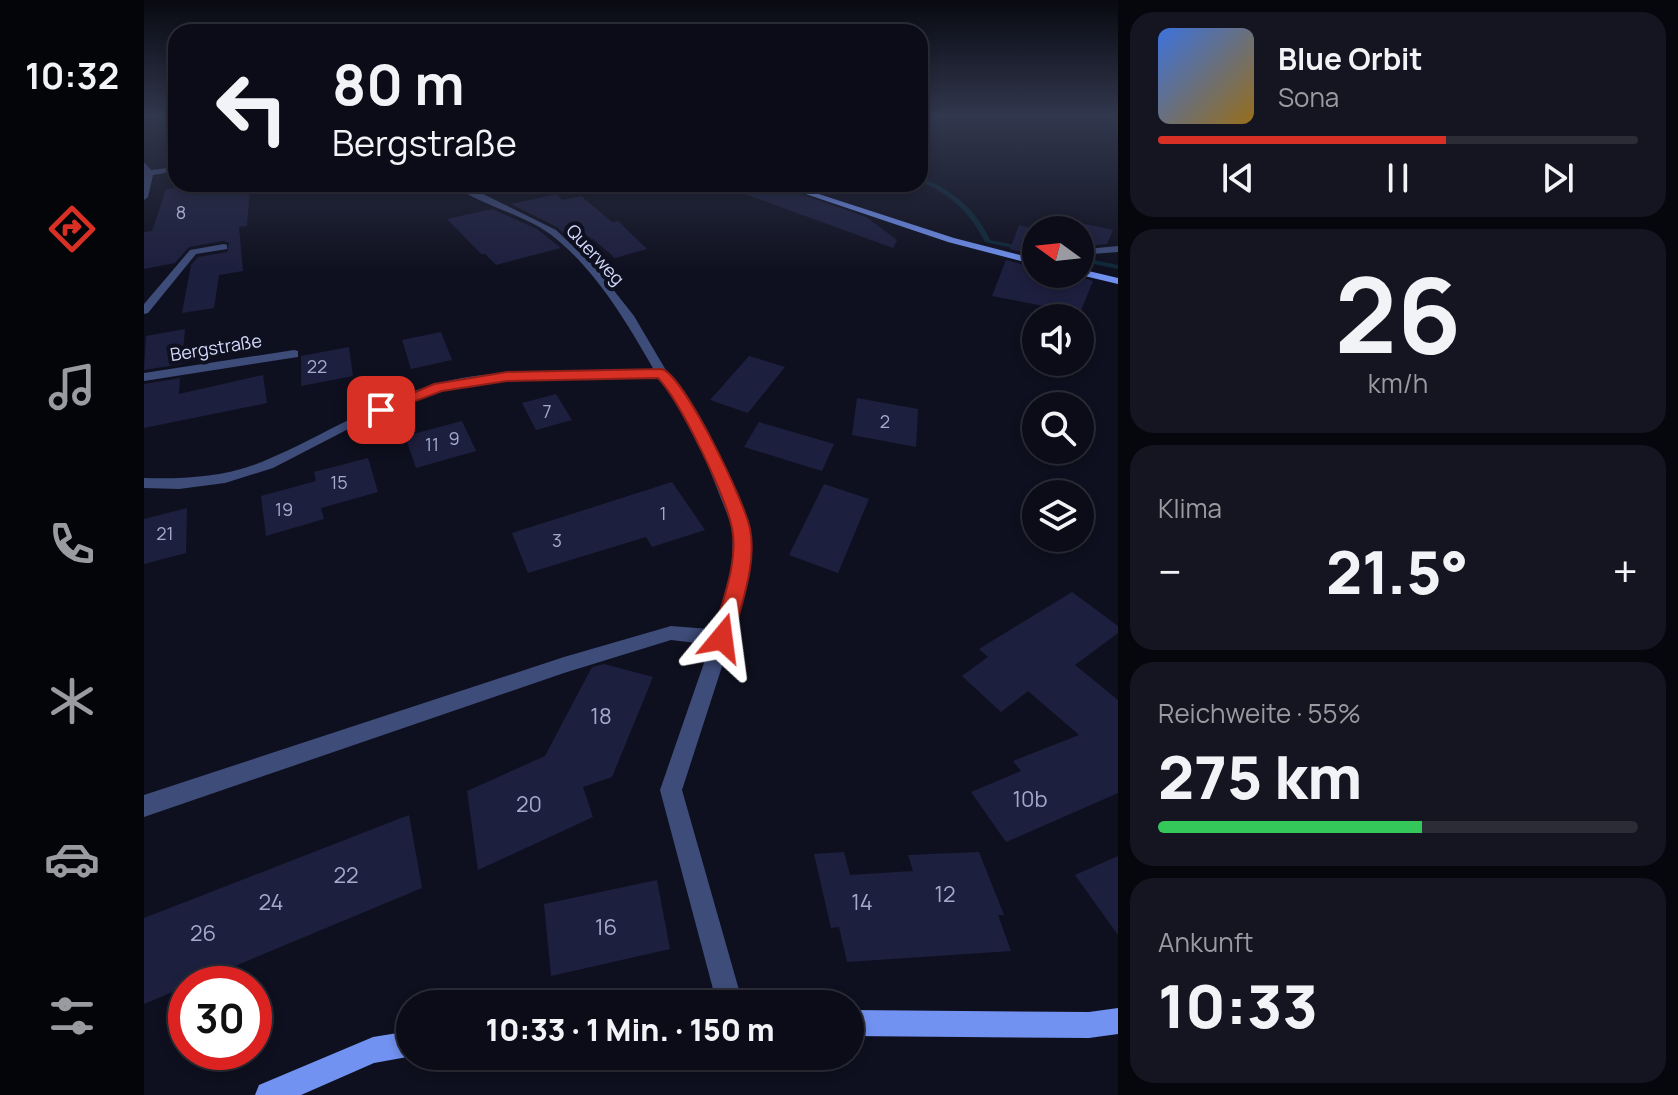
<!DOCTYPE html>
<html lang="de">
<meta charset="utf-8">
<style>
body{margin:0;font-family:Manrope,sans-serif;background:#141520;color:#f1f3f6;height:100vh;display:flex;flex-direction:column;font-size:30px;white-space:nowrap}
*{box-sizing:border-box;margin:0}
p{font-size:26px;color:#9a9ba1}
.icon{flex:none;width:44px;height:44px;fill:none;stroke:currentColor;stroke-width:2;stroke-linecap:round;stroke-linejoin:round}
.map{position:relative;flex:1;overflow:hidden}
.side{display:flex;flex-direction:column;gap:12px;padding:12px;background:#06070d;width:560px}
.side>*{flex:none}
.guide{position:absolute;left:24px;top:24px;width:760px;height:168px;border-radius:24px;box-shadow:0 4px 12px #0003,0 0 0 2px #2b2c36;background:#0b0c17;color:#f1f3f6;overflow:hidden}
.needle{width:52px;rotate:285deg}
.controls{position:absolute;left:878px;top:216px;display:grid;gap:16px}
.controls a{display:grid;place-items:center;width:72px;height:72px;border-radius:50%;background:#0b0c17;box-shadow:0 4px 12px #0003,0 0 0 2px #2b2c36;font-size:40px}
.speed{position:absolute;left:24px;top:966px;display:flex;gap:16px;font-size:40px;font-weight:700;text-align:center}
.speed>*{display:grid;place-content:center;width:104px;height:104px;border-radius:50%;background:#0b0c17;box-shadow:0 4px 12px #0003,0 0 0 2px #2b2c36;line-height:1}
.speed .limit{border:12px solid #d22;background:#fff;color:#111}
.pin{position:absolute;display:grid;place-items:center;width:68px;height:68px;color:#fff;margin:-34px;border-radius:16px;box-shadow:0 4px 12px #0006}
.me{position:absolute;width:88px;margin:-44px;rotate:16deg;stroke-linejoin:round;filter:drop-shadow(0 0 6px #0008)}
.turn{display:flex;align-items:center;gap:28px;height:168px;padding:0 32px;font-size:36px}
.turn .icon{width:104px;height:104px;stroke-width:2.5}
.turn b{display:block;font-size:56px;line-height:68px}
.big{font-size:60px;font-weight:800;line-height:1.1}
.side .tile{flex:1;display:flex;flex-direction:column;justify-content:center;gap:12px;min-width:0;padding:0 28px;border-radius:24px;background:#141520}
.side .dial{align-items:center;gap:0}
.dial b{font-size:104px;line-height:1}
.song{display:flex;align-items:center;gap:24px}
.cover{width:96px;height:96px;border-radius:12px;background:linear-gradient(135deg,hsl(220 70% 55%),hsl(40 70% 35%))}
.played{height:8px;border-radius:4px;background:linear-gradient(90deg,#d93025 60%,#2b2c36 60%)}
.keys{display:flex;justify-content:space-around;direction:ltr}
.heat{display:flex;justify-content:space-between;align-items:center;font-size:44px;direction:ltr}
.charge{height:12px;border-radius:6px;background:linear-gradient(90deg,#34c759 55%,#2b2c36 0)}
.trip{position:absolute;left:252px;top:990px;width:468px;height:80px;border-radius:40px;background:#0b0c17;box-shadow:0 4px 12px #0003,0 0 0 2px #2b2c36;font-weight:800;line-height:80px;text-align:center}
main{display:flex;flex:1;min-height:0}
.tab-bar{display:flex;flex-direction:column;width:144px;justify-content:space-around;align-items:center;background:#040509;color:#9a9ba1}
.tab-bar .icon{width:56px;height:56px}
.tab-bar .selected{color:#d93025}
.tab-bar b{font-size:36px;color:#f1f3f6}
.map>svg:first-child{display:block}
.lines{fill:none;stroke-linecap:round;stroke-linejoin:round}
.stream{fill:#0e2939;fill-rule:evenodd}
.building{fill:#1d1f3e}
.lane{fill:#3e4c79;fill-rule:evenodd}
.street{fill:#3e4c79;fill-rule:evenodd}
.secondary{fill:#7292f1;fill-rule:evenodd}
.route{fill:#d93025;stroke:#8d1f18;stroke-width:2}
.labels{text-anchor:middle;stroke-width:8;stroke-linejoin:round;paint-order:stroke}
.number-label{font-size:18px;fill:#a4aacb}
.far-street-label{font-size:18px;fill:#d1d8fa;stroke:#0f101f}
.near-number-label{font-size:22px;fill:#a4aacb}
</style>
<main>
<nav class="tab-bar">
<b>10:32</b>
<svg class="icon selected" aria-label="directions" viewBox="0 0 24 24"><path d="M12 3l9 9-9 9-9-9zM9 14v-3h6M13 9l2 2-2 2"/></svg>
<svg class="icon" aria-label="music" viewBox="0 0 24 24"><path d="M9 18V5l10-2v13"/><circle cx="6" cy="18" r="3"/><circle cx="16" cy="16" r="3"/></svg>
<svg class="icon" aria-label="phone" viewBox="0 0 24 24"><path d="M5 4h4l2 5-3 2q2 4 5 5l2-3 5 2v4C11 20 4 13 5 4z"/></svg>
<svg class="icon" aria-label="climate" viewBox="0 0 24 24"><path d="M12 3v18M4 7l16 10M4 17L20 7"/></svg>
<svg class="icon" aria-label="car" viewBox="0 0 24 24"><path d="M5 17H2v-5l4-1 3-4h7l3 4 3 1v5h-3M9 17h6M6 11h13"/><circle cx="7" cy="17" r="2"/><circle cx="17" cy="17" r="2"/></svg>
<svg class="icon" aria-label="filters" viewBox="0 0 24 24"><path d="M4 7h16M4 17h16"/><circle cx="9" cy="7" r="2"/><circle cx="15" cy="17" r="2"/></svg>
</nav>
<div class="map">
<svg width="974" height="1095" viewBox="0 0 974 1095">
<rect width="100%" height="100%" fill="#0f101f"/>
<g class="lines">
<!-- stream -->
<path class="stream" d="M776,177C807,189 832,209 846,240L892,249V253L841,242C825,211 808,196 776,181Z
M936,257L974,265V269L936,261Z"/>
</g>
<!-- building -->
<path class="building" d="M585,184H629L722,217L753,240L749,248L584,188Z
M52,186L49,195L106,187L103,226L95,227L99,271L75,275L70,308L38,313L47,265L54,257L83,252L85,243L79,241L45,247L31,263L0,269V232L8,231L22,189Z
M413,194L418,200L437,196L468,222L474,221L503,249L471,258L449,239L431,244L413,227L367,204Z
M348,209L393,229L417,248L352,265L341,254H337L303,219Z
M936,223L969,230L963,244L942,246L936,252V230H933Z
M875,225L895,230H892V256L866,249Z
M862,260L892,268V274H929L949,281L936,313L848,296Z
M41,329L38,364L0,370L2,336Z
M297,332L308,360L267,369L258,340Z
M205,347L209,376L157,386V356Z
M605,356L641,367L604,413L566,400Z
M119,375L123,403L0,428V384L36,378L35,394Z
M412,394L428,420L392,430L378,403Z
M713,398L774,409L772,447L708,435Z
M318,421L332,451L272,468L261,436Z
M615,422L690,444L678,471L600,447Z
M224,458L234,492L177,508L180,519L122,536L117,496L172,481L170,472Z
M528,482L561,530L508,547L502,537L384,573L368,533Z
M680,484L725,499L694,573L645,555Z
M43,508L42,553L0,564V519Z
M928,592L974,626V633L931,665L974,700V793L862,842L827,792L877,771L869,761L935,735L884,691L857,712L818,676L844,657L835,649Z
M460,664L509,677L468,777L439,787L449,817L334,870L323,791L401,756L448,667Z
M265,815L278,888L0,1004V918Z
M700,852L706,875L769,871L764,855L835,852L860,915H854L867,951L703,962L695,927L687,928L670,854Z
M974,856V935L931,875Z
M513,880L526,949L407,976L400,904Z"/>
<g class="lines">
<!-- lane -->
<path class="lane" d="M974,246V252L948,254L940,266L936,267V257L942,249Z
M527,626L578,630L584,633L587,638L584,643L578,646L527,640L420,673L0,817V795L420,657Z"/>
<!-- street -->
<path class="street" d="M0,162L7,170L32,167V171L9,175L4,197L0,200Z
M127,184H135V192H129Z
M308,184H319L412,230L453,269L490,316L523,372L537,388L573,453L605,529L604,568L596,611L538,790L599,1004H573L516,790L578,611L588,568L589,529L559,453L526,390L515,378L363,381L298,390L214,424L129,468L81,483L35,489L0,488V478C40,479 82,477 120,461C178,437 230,401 292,384C354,366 444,372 510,370C484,324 450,267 406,234C377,213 337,206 308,184Z
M80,244L83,245V249L52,254L4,313L0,314V304L46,250Z
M150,350L154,351V357L0,381V373Z"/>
<!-- secondary -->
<path class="secondary" d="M632,184H644L810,238L892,259V265L804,242Z
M936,269L974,278V284L932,274H936Z
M974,1008V1034L945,1038L706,1036V1010L945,1012Z
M266,1031V1056H269L230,1063L157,1095H111L115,1085L229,1037Z"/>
</g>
<!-- sky -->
<linearGradient id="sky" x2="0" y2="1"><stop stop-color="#080911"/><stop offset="0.43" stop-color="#31374d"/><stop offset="1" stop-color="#31374d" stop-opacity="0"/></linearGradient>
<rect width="974" height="270" fill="url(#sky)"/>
<!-- route -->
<path class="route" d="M518,369C541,377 601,502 606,529C613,564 597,604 589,638L586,644L578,646L571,644L568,638C577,604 595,563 588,528C581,495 537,402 514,378L363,381L298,391L237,414L230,410L290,384L363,372Z"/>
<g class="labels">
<!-- number labels -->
<g class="number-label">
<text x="37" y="219">8</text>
<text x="173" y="373">22</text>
<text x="403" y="418">7</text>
<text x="741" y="428">2</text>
<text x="310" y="445">9</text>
<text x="288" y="451">11</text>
<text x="195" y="489">15</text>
<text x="140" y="516">19</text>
<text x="519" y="520">1</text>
<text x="21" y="540">21</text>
<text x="413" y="547">3</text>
</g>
<!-- far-street labels -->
<g class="far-street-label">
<text transform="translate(451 255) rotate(47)" y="6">Querweg</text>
<text transform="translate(72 348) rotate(-9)" y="6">Bergstraße</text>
</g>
<!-- near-number labels -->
<g class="near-number-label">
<text x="457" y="724">18</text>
<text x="886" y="807">10b</text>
<text x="385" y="812">20</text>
<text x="202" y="883">22</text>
<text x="801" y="902">12</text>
<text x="127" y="910">24</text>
<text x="718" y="910">14</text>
<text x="462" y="935">16</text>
<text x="59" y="941">26</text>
</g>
</g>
</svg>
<div class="controls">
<a><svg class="needle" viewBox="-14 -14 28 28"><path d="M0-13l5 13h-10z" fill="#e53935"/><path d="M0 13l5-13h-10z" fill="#9a9ba1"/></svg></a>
<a><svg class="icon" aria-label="sound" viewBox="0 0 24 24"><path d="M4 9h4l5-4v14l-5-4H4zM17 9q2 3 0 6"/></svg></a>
<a><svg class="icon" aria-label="search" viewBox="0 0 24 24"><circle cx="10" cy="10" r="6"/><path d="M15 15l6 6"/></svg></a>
<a><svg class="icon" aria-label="layers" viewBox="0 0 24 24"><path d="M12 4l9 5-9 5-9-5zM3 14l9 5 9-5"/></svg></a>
</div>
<div class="speed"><div class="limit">30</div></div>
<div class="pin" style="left:237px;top:410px;background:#d93025"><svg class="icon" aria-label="arrive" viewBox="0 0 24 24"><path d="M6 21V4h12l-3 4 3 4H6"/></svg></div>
<svg class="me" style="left:578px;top:638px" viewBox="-20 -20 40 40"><path d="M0-17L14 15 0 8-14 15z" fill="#d93025" stroke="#fff" stroke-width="4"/></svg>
<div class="trip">10:33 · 1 Min. · 150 m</div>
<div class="guide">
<div class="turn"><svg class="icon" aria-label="left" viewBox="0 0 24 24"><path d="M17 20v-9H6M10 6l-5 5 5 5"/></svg><div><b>80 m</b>Bergstraße</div></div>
</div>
</div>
<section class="side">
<div class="tile">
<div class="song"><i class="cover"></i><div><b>Blue Orbit</b><p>Sona</p></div></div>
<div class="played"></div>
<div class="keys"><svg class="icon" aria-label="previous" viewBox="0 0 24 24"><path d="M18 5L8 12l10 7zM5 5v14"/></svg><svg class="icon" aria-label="pause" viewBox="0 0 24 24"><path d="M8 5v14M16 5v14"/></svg><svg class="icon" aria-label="next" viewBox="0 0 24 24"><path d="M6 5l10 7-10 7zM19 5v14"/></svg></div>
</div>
<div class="tile dial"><b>26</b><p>km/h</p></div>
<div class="tile"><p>Klima</p>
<div class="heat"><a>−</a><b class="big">21.5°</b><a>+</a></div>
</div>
<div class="tile"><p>Reichweite · 55%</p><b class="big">275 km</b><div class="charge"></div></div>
<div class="tile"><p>Ankunft</p><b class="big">10:33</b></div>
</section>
</main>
